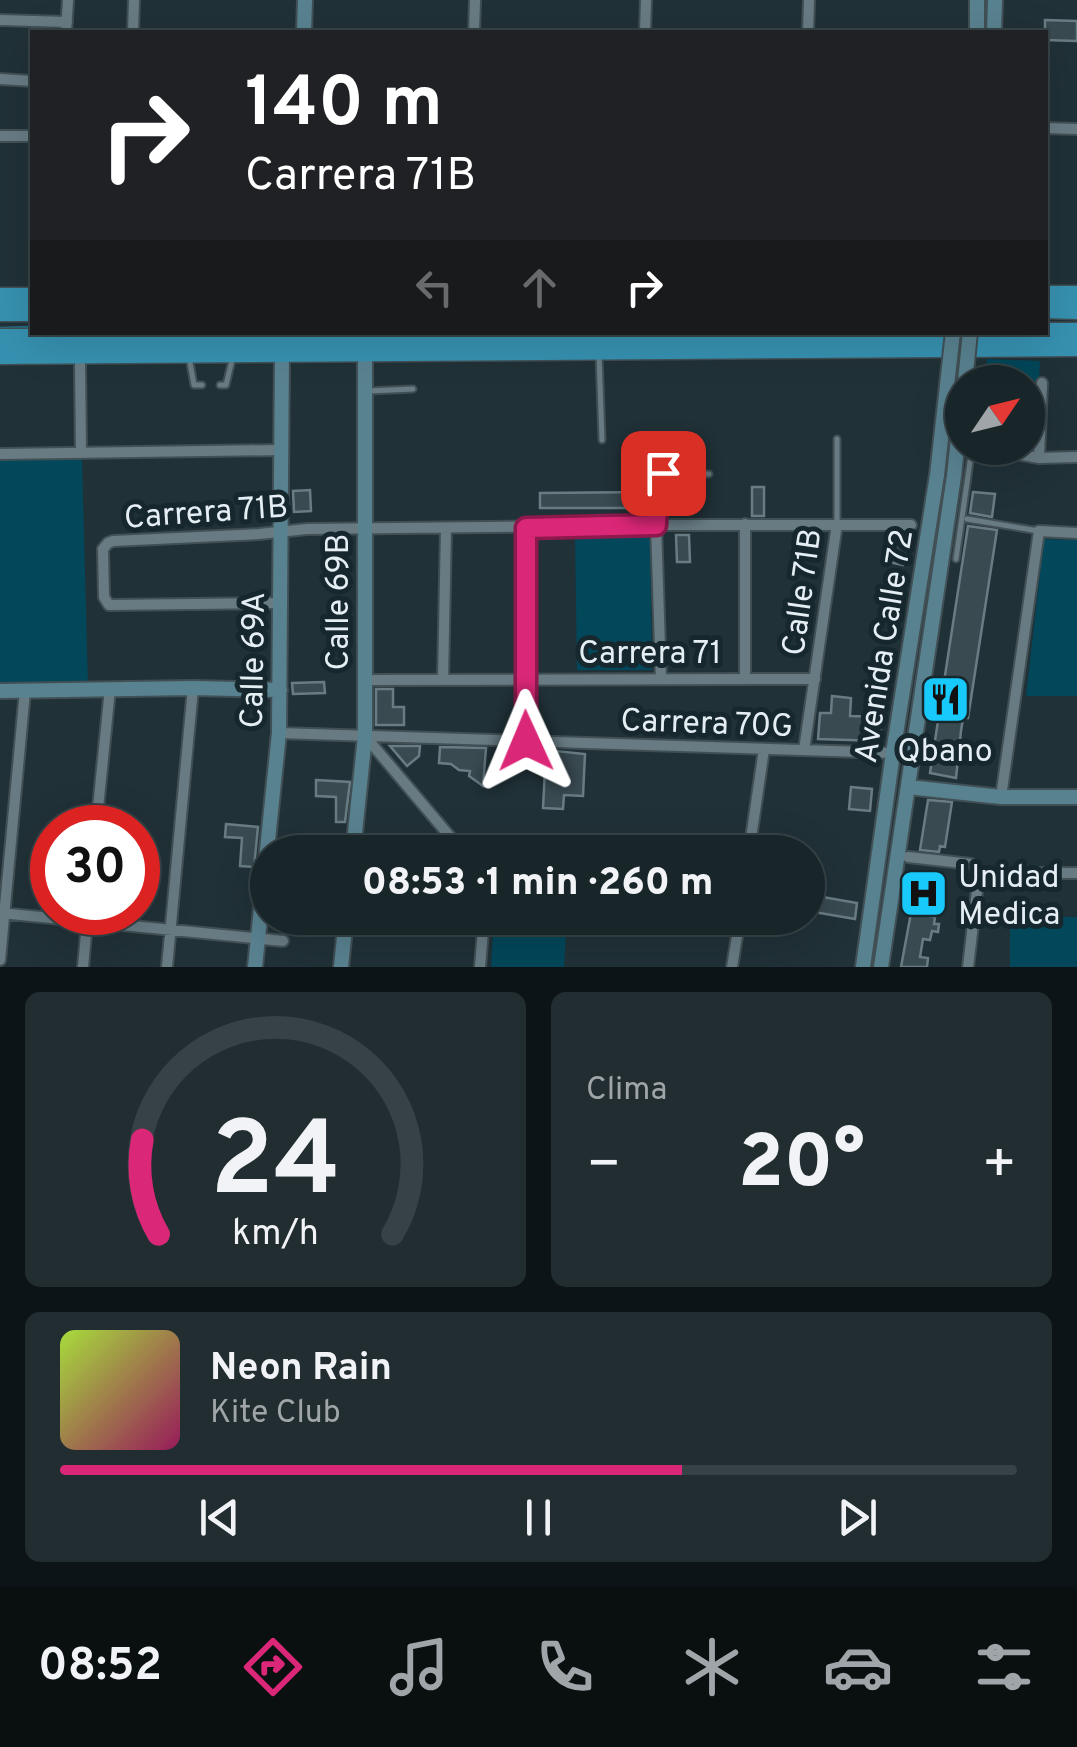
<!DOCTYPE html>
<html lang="es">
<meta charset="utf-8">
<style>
body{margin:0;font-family:Overpass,sans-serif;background:#212d31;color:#f1f3f6;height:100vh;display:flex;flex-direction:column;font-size:38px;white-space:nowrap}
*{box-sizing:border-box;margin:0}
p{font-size:32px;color:#9fa5a8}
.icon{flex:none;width:55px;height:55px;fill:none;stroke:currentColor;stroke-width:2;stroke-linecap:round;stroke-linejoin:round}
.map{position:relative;height:967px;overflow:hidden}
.side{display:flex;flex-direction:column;gap:25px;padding:25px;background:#0d1417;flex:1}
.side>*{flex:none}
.top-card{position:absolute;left:30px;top:30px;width:1018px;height:305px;border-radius:0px;box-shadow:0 10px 40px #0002,0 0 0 2px #364246;background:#202124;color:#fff;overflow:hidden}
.needle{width:65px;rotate:55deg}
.buttons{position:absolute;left:945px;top:365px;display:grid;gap:20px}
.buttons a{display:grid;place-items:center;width:100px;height:100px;border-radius:50%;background:#182529;box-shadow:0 10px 40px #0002,0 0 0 2px #364246;font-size:50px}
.speed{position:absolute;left:30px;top:805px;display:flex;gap:20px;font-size:50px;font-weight:700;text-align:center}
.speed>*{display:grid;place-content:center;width:130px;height:130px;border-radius:50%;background:#182529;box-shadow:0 10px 40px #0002,0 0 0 2px #364246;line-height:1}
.speed .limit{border:15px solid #d22;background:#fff;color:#111}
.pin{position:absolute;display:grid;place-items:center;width:85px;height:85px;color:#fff;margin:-42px;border-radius:20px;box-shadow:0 5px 15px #0006}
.me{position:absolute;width:110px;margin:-55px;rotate:359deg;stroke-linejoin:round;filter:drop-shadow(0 0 8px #0008)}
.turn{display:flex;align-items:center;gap:35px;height:210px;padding:0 50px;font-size:45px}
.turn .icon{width:130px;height:130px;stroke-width:2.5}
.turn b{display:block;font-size:70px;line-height:85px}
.lanes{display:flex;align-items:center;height:95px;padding:0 50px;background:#0003;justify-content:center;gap:50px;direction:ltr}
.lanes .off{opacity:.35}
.big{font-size:75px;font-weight:800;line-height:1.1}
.side .card{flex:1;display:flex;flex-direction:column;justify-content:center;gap:15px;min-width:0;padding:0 35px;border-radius:15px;background:#212d31}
.side .dial{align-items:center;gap:0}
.dial svg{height:260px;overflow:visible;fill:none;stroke:#364246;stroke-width:7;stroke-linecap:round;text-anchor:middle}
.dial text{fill:#f1f3f6;stroke:none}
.song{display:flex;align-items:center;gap:30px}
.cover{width:120px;height:120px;border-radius:15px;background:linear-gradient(135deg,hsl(80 70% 55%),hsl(330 70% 35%))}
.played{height:10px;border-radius:5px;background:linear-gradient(90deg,#db2777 65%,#364246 65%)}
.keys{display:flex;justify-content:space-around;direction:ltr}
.heat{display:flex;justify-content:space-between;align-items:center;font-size:55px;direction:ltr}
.side .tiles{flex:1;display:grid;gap:25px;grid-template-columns:1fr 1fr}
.card:last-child{grid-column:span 2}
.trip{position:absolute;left:250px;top:835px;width:575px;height:100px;border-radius:50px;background:#182529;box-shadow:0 10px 40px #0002,0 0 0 2px #364246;font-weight:800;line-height:100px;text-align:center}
.tab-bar{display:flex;height:160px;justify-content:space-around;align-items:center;background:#0a0f10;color:#9fa5a8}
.tab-bar .icon{width:70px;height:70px}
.tab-bar .selected{color:#db2777}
.tab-bar b{font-size:45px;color:#f1f3f6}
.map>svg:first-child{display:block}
.green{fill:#03475a}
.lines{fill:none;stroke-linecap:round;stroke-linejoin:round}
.stream{stroke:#21708b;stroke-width:2.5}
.building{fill:#394a51;stroke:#697c84;stroke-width:2.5}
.lane-casing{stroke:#415055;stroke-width:9}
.street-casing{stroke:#415055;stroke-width:14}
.secondary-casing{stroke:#415055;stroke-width:18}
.highway-casing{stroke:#415055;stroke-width:21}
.lane{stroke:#687b83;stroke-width:5}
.street{stroke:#687b83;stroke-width:10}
.secondary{stroke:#598290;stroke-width:14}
.highway{stroke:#3691b0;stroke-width:18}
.secondary-bridge-casing{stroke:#415055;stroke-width:18;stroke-linecap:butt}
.secondary-bridge{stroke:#598290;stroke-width:14}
.route-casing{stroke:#8e194d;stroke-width:25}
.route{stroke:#db2777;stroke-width:18}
.labels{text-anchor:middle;stroke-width:10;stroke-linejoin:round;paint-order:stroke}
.street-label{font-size:32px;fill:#e4eef3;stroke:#16272d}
.poi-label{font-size:32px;fill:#e4eef3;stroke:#16272d}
</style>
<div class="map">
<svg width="1077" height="967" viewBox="0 0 1077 967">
<rect width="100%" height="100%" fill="#203137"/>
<!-- green -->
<path class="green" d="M987,359L1040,361L1035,452L1014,448H1028V382H984Z
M82,458L88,685L0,687V459Z
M650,535L652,670H577L575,536Z
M1044,539L1077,540V696H1026Z
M1010,916L1077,917V967H1010Z
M494,918H567L564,967H491Z"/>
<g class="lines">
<!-- stream -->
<path class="stream" d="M0,328L32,327"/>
</g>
<!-- building -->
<path class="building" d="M1045,20L1077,21V41L1045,40Z
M752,487H764V516H752Z
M310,490L311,511L294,512L293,491Z
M648,492L649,508H540V493Z
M973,492L995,494L992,517L970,513Z
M968,526L997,530L968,718H963L961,731L956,778L930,773Z
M894,534L908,536L903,565L889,562Z
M676,535H689L690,562H677Z
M324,682L325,693L293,694L292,683Z
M376,689H393V707H404V725H376Z
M832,696L851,698L850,716L881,717L880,741L818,739L820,713H831Z
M390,746H420L419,756L407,766Z
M440,747L486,748L483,786L469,776L470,771L459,770L451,764L439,763Z
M546,750L585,754L583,796L564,795L563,809L543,808Z
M316,780L350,782L345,822H336V797L316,796Z
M851,787L872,789L870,811L849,809Z
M928,800L952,802L945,847L940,846L939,852L920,850Z
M226,824L258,827L254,867L240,866L242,838L225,837Z
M916,874L937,877L934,899L913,897Z
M817,896L857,903L855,919L814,912Z
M911,913L935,917L934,924H939L938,932L932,931L930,940L923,939L920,957L928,958L927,967H901Z"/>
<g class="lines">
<defs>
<path id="lane" d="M599,355L602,440
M189,357L194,385H202
M220,385H226L232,360
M368,391L413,389
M967,519L1039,531
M837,524V439
M656,525L658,478L663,473L709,474
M956,559L972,448"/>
<path id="street" d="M0,20L67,22
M66,32L68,0
M133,32L134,0
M474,32L475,0
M645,32L646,0
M808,32L809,0
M0,79L32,81
M1045,128L1077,129
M0,136H32
M80,364L81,453
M983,448L1039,458L1077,457
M0,454L281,450
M1039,458L1042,383
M745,524V679
M656,525L661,679
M526,528V741
M280,603L109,605L104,597L103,549L108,543L113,541L259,534L307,529L656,525H911
M365,680L815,679
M443,680L446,528
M279,733L893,753
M365,736L463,852
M804,750L837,524
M1001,797L1039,531L1077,533
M96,828L110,689
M749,852L764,749
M908,857L971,864L982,876
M982,876L992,873H1077
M0,913L283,941
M0,960L25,691
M83,967L88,912
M167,967L193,688
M480,967L484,918
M732,967L740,918
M968,967L978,882L982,876"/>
<path id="secondary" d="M304,32L305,0
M977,32V0
M994,32L995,0
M0,691L193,688L280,690
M908,787L1001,797H1077
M353,852L365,736V352
M255,967L279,733L282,352
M341,967L346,918
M863,967L893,753L937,475
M881,967L954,476L962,400"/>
<path id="highway" d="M1045,295H1077
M0,297H32
M1045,309L1077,310
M0,312H32
M1045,332H1077
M0,338H432L1045,332
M0,355L1077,347"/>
</defs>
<!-- lane casing -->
<use href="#lane" class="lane-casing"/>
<!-- street casing -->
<use href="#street" class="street-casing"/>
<!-- secondary casing -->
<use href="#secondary" class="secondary-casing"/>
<!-- highway casing -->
<use href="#highway" class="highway-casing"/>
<!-- lane -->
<use href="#lane" class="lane"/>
<!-- street -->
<use href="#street" class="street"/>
<!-- secondary -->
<use href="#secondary" class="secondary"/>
<!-- highway -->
<use href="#highway" class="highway"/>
<defs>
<path id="secondary-bridge" d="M965,382L970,332
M937,475L953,332"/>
</defs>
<!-- secondary-bridge casing -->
<use href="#secondary-bridge" class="secondary-bridge-casing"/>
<!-- secondary-bridge -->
<use href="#secondary-bridge" class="secondary-bridge"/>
</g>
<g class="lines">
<defs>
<path id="route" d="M526,741V528L656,525L658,478L663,473"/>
</defs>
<!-- route casing -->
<use href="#route" class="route-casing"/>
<!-- route -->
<use href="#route" class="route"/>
</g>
<!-- icons -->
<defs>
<symbol id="restaurant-square" viewBox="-11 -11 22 22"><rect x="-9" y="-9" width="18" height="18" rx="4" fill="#18cafc" stroke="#16272d"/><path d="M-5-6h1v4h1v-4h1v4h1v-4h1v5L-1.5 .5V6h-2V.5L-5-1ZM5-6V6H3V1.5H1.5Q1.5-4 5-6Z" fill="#111"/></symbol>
<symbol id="hospital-square" viewBox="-11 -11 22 22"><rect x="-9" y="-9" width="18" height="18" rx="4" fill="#18cafc" stroke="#16272d"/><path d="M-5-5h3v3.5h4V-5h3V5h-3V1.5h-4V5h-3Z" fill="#111"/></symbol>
</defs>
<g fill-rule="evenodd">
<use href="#restaurant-square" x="918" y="672" width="55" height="55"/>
<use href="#hospital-square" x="896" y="866" width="55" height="55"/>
</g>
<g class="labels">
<!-- street labels -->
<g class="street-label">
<text transform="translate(206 511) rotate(-4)" y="11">Carrera 71B</text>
<text transform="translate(801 592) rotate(-82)" y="11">Calle 71B</text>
<text transform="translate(337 602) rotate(-90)" y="11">Calle 69B</text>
<text transform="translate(883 646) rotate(-81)" y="11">Avenida Calle 72</text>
<text x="650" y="663">Carrera 71</text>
<text transform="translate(252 660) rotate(-89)" y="11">Calle 69A</text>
<text transform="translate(707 722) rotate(2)" y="11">Carrera 70G</text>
</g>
<!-- poi labels -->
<g class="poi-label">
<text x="945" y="761">Qbano</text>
<text x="958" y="887" text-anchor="start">Unidad<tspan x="958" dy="37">Medica</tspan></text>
</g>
</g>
</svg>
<div class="buttons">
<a><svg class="needle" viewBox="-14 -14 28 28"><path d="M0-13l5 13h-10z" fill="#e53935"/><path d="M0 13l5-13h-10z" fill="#9fa5a8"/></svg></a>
</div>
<div class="speed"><div class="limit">30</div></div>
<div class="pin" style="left:663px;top:473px;background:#d93025"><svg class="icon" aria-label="arrive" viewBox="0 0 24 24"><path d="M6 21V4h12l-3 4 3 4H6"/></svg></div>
<svg class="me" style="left:526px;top:741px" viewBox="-20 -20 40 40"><path d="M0-17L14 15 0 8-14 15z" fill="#db2777" stroke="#fff" stroke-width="4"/></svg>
<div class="trip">08:53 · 1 min · 260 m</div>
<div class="top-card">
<div class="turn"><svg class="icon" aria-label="right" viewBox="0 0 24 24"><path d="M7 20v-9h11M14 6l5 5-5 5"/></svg><div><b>140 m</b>Carrera 71B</div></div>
<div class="lanes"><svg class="icon off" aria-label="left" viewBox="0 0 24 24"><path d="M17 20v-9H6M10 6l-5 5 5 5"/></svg><svg class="icon off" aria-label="ahead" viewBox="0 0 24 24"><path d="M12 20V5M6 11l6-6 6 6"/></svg><svg class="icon" aria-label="right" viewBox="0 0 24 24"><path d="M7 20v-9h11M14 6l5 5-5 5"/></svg></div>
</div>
</div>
<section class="side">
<div class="tiles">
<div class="card dial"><svg viewBox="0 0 100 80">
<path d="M14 69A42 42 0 1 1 86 69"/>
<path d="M14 69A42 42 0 0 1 9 40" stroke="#db2777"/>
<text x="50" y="56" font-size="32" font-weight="700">24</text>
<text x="50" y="72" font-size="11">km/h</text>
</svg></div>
<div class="card"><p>Clima</p>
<div class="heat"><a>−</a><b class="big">20°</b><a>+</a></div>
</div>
<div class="card">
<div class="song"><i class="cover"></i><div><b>Neon Rain</b><p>Kite Club</p></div></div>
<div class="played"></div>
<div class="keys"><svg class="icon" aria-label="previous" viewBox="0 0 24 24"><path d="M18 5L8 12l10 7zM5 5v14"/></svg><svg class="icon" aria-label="pause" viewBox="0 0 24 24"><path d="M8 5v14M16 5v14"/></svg><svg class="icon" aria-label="next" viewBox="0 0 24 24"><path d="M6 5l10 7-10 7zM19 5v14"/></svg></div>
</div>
</div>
</section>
<nav class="tab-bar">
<b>08:52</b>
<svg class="icon selected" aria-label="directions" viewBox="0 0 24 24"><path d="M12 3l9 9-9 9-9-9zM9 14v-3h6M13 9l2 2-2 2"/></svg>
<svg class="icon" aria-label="music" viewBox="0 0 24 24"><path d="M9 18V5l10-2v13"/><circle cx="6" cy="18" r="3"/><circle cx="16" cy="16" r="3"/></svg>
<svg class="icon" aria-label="phone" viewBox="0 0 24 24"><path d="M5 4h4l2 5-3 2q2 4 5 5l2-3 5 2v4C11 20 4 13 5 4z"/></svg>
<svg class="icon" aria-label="climate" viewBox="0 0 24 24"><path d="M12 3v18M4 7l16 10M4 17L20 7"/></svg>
<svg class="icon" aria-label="car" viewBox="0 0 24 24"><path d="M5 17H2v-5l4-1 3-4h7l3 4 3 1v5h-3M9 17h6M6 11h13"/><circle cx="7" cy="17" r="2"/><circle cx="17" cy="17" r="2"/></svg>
<svg class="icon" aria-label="filters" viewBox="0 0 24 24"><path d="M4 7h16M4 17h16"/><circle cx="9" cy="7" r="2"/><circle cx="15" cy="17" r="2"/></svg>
</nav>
